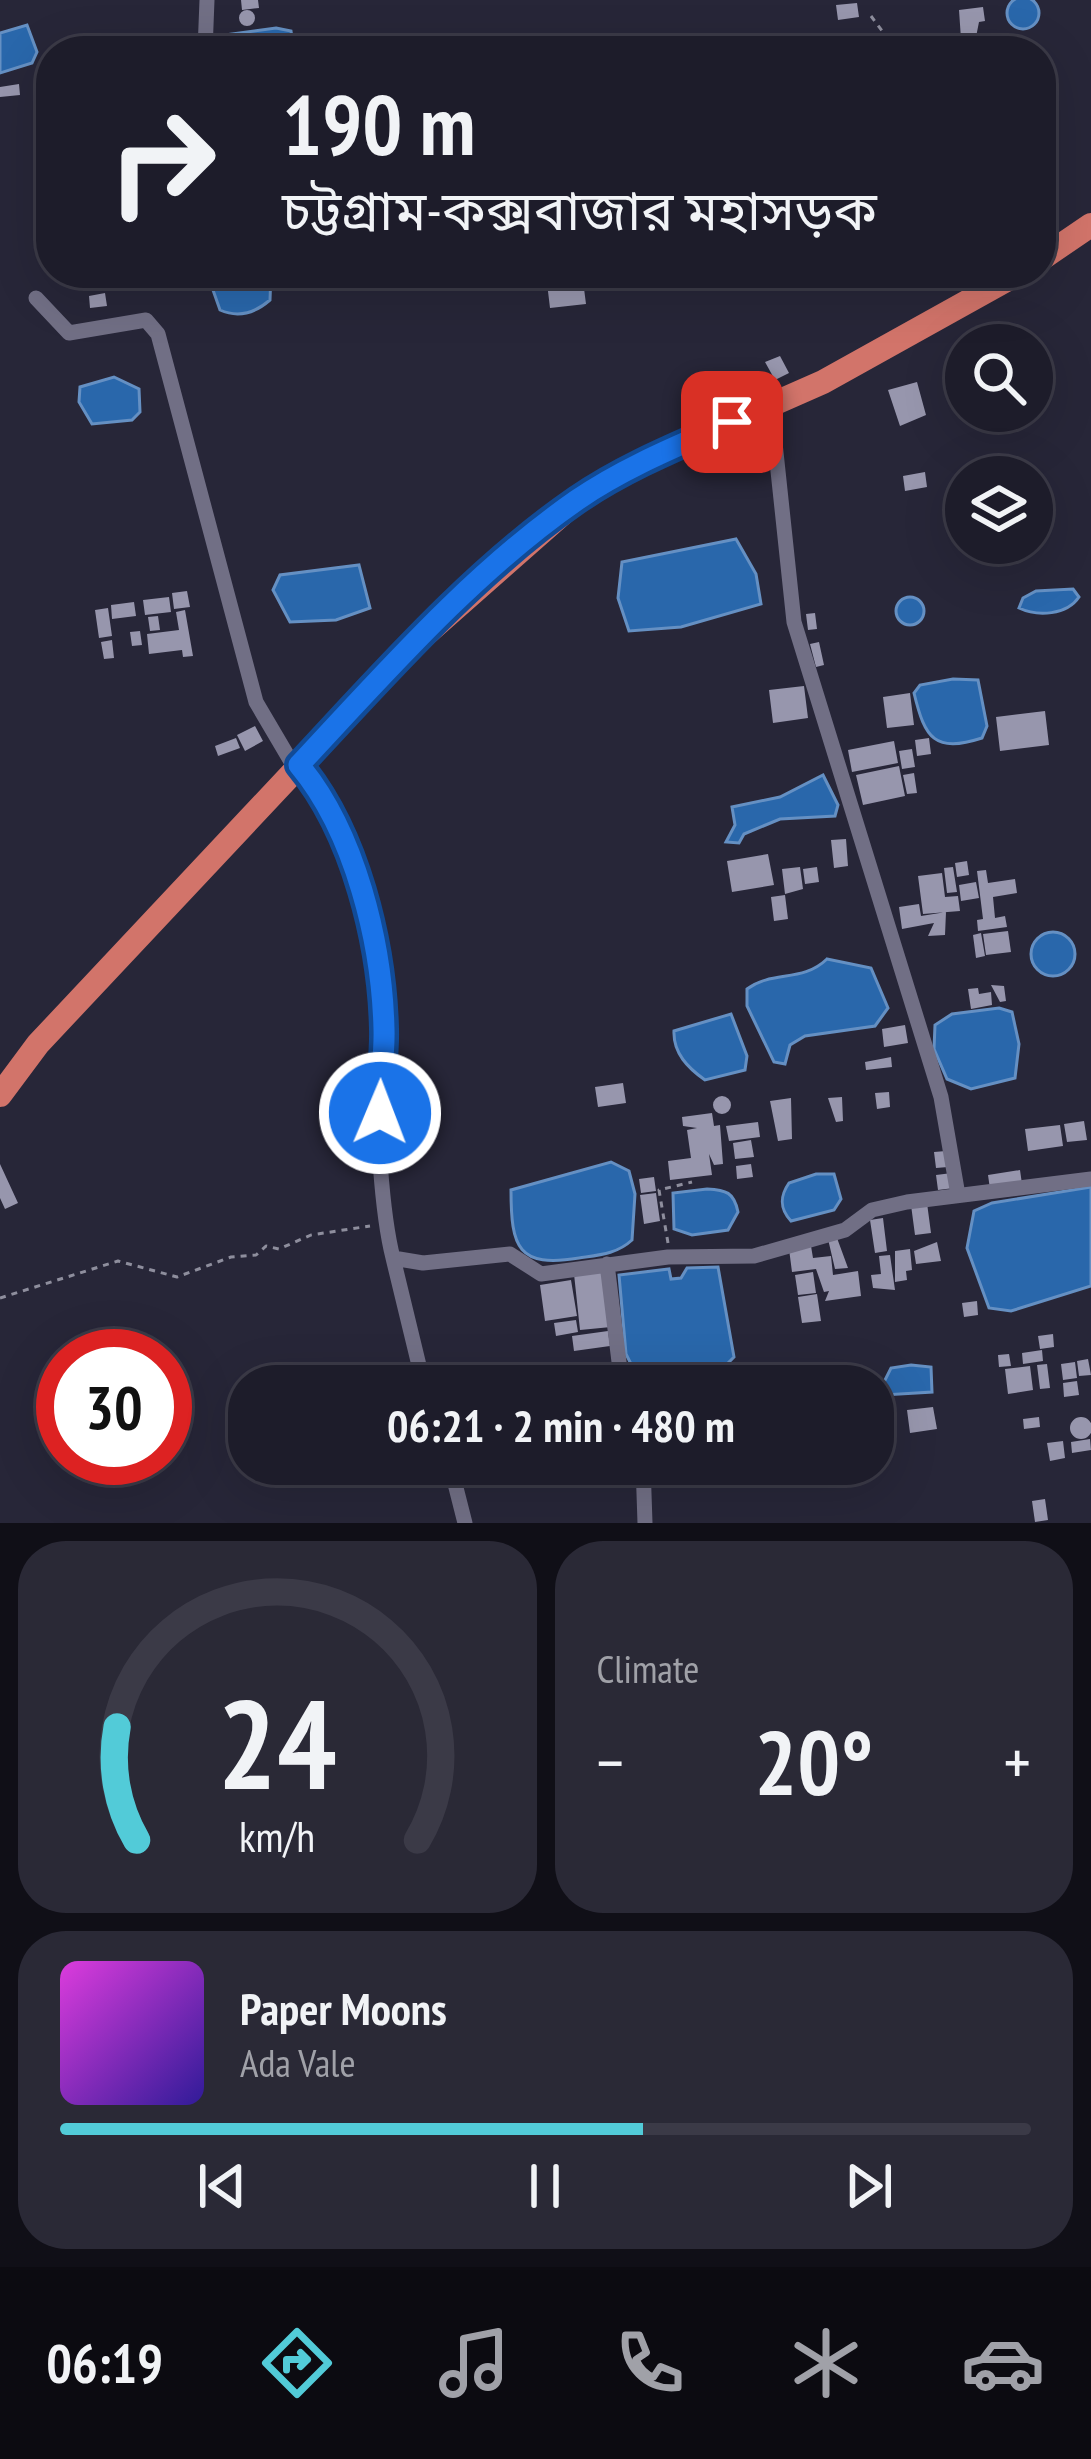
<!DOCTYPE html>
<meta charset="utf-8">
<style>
body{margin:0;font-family:"PT Sans Narrow","Noto Sans Bengali",sans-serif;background:#2a2936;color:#f1f3f6;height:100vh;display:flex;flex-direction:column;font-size:45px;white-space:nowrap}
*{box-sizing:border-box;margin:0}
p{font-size:39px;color:#a0a1a8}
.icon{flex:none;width:66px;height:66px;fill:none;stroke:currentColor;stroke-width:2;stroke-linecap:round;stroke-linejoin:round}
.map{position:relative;height:1523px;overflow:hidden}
.panel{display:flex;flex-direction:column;gap:18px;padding:18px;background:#100f17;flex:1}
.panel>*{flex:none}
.top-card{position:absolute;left:36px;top:36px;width:1020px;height:252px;border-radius:48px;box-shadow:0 12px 48px #0002,0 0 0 3px #3b3a47;background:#1d1c2a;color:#f1f3f6;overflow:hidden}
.tools{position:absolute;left:945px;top:324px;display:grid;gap:24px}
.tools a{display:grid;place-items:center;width:108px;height:108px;border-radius:50%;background:#1d1c2a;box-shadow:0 12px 48px #0002,0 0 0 3px #3b3a47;font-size:60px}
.speed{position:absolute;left:36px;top:1329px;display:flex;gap:24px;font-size:60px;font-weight:700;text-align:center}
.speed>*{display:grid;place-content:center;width:156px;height:156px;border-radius:50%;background:#1d1c2a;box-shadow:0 12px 48px #0002,0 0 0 3px #3b3a47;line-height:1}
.speed .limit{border:18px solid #d22;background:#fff;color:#111}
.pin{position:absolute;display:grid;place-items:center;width:102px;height:102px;color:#fff;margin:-51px;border-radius:24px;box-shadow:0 6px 18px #0006}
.me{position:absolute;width:132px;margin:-66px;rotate:1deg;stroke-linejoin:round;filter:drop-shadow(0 0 9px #0008)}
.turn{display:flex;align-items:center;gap:42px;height:252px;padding:0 48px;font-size:54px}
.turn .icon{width:156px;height:156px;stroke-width:2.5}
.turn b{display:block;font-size:84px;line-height:102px}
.big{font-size:90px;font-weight:800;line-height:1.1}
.panel .widget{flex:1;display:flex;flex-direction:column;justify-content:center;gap:18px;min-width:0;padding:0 42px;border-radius:48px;background:#2a2936}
.panel .dial{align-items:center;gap:0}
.dial svg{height:312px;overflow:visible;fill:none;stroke:#3b3a47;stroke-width:7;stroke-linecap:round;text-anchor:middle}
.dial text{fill:#f1f3f6;stroke:none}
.song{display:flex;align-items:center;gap:36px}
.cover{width:144px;height:144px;border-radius:18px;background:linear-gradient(135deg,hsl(300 70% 55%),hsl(250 70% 35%))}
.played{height:12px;border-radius:6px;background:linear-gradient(90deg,#52cbd8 60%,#3b3a47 60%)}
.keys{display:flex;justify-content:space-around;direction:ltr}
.heat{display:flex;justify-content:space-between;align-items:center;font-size:66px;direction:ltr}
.panel .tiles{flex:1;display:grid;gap:18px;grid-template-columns:1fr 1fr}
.widget:last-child{grid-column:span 2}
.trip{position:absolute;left:228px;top:1365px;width:666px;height:120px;border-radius:48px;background:#1d1c2a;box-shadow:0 12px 48px #0002,0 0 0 3px #3b3a47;font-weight:800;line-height:120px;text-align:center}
.tabs{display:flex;height:192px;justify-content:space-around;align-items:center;background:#0c0b11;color:#a0a1a8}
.tabs .icon{width:84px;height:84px}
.tabs .selected{color:#52cbd8}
.tabs b{font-size:54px;color:#f1f3f6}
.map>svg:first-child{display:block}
.water{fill:#2967ab;stroke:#6590c3;stroke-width:3}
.building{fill:#9796ad}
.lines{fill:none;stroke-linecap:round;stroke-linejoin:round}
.path{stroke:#8e8e9d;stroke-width:3;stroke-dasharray:6 6;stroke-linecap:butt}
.minor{stroke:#716f85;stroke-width:15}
.trunk{stroke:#d2746a;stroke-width:24}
.route-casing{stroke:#114b97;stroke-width:30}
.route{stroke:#1a73e8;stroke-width:21}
</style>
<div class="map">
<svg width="1091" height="1523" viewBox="0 0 1091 1523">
<rect width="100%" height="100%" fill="#272638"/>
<!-- water -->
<path class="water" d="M1007 13a16 16 0 1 1 32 0a16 16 0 1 1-32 0Z
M27,25L37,52L32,63L0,73V33Z
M276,28L291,31L294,51H220L224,35Z
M207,273H271L270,300C255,313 238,318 220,310Z
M627,273H664L667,278L651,287L626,289L622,278Z
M114,377L139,389L140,412L132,420L92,424L79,402L80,387Z
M736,539L756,574L761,604L681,627L629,631L618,598L622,562Z
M359,565L370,608L336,620L290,622L273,590L280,575Z
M1073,589L1079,597C1067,615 1038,617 1019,608L1023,598L1036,591Z
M896 611a14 14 0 1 1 28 0a14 14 0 1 1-28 0Z
M953,679L978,680L987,726L982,738C935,753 925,739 914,693L920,685Z
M823,775L838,805L835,816L780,819L744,834L739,843L726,842L735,825L732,807L780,797Z
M1031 954a22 22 0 1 1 44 0a22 22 0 1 1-44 0Z
M827,959L871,968L888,1008L875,1026L805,1036L790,1045L785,1064L774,1062L747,1006V989C773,970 802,983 827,959Z
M999,1008L1012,1012L1019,1044L1015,1078L971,1089L947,1079L934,1049L935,1025L952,1014Z
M731,1014L747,1056L745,1070L705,1080C688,1068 673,1053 674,1031Z
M611,1162L629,1171L635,1194L632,1240C617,1254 599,1255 579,1258C518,1268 511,1248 511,1190Z
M816,1174H834L841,1199L834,1210L791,1221C779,1208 780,1196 789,1183Z
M1091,1187V1286L1011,1311L989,1308L967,1248L974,1211L992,1203Z
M707,1189C726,1190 734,1192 738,1212L728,1230L692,1235L674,1229L673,1193Z
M718,1267L734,1357L727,1364L633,1368L626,1354L619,1275L669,1269L671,1279L681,1278L687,1268Z
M911,1365L931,1367L932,1392L884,1395L883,1384L891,1368Z"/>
<!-- building -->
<path class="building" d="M241,0H258L259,8L242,10Z
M857,3L859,17L838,20L836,5Z
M983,7L985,21L979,22L976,37L961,39L959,10Z
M239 18a8 8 0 1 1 16 0a8 8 0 1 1-16 0Z
M740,33L742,51H729L727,35Z
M593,35L595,51H578L576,37Z
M675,38L676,51H662L660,40Z
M19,84L20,95L0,97V87Z
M582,273L586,304L550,308L547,283Z
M155,274L157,289L141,291L139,276Z
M105,293L107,306L90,308L89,296Z
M780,356L789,373L775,380L765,362Z
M917,382L926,415L900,426L888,390Z
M925,472L927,487L905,491L903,476Z
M187,591L190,607L174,609L172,593Z
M169,597L171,612L145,615L143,600Z
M134,602L136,616L112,619L111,605Z
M108,608L112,636L99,638L95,610Z
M185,610L193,656L183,657L182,650L149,654L147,634L179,630L176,612Z
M815,613L817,629L808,630L806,614Z
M158,616L160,630L150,631L148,617Z
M140,631L142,645L132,646L130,632Z
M112,640L114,658L104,659L101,642Z
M819,642L824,665L816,667L810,644Z
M804,686L808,718L773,723L769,690Z
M910,693L914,725L887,728L883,697Z
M1045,711L1049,745L1000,751L996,717Z
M255,726L263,741L245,751L237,735Z
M236,738L240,748L218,756L215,746Z
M929,738L931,754L917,756L915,740Z
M894,741L898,763L852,772L848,750Z
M912,749L915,767L902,769L899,751Z
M899,766L905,796L863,805L856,775Z
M914,773L917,793L907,794L903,775Z
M846,839L848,866L834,868L831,840Z
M768,854L774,885L732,892L727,861Z
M967,861L969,875L957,877L955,863Z
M800,867L803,889L785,894L782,869Z
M817,867L819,882L805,884L803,869Z
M953,867L957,892L947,893L944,868Z
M986,870L988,883L1015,879L1017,893L993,897L995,918L1005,916L1007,927L978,931L977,920L983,919L977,871Z
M942,873L945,897L958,896L960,911L923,914L918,876Z
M976,882L979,898L961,901L959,885Z
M785,895L788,919L774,921L771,897Z
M919,904L921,916L946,912L945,935L928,936L934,923L902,929L899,907Z
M1008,931L1011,952L986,955L983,934Z
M981,933L985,956L976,958L973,935Z
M991,985L1004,986L1006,1001L1000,1002Z
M978,988L979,994L991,992L992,1005L971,1009L968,989Z
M905,1025L908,1043L884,1047L882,1029Z
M891,1057L892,1067L866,1070L865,1062Z
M623,1083L626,1103L598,1107L595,1087Z
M889,1092L890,1107L877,1109L875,1093Z
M713 1105a9 9 0 1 1 18 0a9 9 0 1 1-18 0Z
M842,1097L843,1121L836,1122L828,1098Z
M791,1098L792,1139L778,1141L770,1101Z
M712,1113L714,1126L720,1125L723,1164L714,1165L709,1154L712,1175L670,1180L668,1161L691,1158L687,1130L697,1128L683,1126L682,1117Z
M1084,1121L1087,1140L1067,1142L1064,1124Z
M758,1122L760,1137L729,1141L726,1126Z
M1060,1125L1063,1146L1028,1151L1025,1129Z
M751,1140L754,1157L735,1159L733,1143Z
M946,1151L948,1167L936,1168L934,1152Z
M0,1164L18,1203L5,1209L0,1198Z
M751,1164L753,1177L737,1179L736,1166Z
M1020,1170L1022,1184L990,1189L988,1175Z
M952,1173L954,1188L938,1190L936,1175Z
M654,1177L656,1191L641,1193L639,1179Z
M656,1193L660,1221L644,1224L640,1195Z
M927,1203L931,1233L915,1235L911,1205Z
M883,1218L887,1251L875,1253L870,1220Z
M837,1238L848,1268L835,1269L828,1239Z
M937,1242L941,1261L916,1264L914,1251Z
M811,1246L813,1258L831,1256L833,1275L858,1271L861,1296L825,1301L829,1291L824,1292L816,1269L792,1272L789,1249Z
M910,1249L912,1270L906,1271L907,1280L895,1282V1251Z
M890,1255L895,1290L873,1288L871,1275L881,1274L879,1256Z
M605,1271L611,1327L580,1330L574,1274Z
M813,1272L816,1293L798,1295L795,1275Z
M571,1280L577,1316L545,1321L540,1285Z
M817,1294L821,1321L802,1323L798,1297Z
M977,1301L978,1315L964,1317L962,1303Z
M576,1320L578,1332L556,1336L554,1323Z
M608,1331L610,1346L574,1351L572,1336Z
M1053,1334L1054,1347L1040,1349L1038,1336Z
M1042,1350L1043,1361L1023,1364L1022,1353Z
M1009,1354L1011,1366L999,1367L998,1355Z
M1088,1359L1091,1375L1079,1376L1077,1361Z
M1075,1362L1077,1378L1063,1380L1061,1364Z
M1047,1364L1050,1388L1040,1389L1037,1365Z
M1030,1366L1033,1390L1008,1394L1005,1369Z
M1077,1381L1079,1395L1064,1397L1063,1383Z
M933,1407L937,1429L910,1433L907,1410Z
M1039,1417L1040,1427L1024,1429L1023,1419Z
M1070 1428a11 11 0 1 1 22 0a11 11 0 1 1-22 0Z
M1090,1439L1091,1450L1072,1453L1071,1442Z
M1063,1441L1065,1458L1050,1461L1047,1443Z
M1045,1499L1048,1520L1035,1522L1032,1501Z"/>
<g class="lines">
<!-- path -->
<path class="path" d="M871,16L897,51
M668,1243L659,1190L692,1182
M0,1298L118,1261L177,1277L231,1257L256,1255L266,1246L279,1249L311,1235L370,1226"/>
<!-- minor -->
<path class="minor" d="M205,51L207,0
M36,298L69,333L146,320L158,334L256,702L296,770
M771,405L794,622L941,1097L958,1195
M300,765C355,834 379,940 384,1027C385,1042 380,1058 379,1073C375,1118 382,1215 393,1258L423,1263L510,1254L541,1274L668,1257L754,1256L845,1230L872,1210L907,1202L1091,1179
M393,1258L424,1386
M607,1264L622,1386
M450,1464L465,1523
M643,1464L645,1523"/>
<!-- trunk -->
<path class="trunk" d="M1041,259L1091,225
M0,1095L38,1044L408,650L578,500L655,456L823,382L1019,273"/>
</g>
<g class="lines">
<defs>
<path id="route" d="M380,1113C379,1084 385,1057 384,1029C382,943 355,832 299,765C385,673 473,572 577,500C625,467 680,445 732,422"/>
</defs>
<!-- route casing -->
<use href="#route" class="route-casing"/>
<!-- route -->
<use href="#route" class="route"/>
</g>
</svg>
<div class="tools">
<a><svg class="icon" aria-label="search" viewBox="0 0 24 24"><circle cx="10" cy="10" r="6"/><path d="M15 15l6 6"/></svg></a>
<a><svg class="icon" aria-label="layers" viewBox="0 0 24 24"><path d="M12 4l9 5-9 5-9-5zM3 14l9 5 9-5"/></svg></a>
</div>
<div class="speed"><div class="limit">30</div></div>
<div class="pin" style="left:732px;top:422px;background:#d93025"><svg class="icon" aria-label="arrive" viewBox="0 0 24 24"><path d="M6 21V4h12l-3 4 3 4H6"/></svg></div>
<svg class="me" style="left:380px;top:1113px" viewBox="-20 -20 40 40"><circle r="17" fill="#1a73e8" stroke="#fff" stroke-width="3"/><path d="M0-11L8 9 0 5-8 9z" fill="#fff"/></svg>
<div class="trip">06:21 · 2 min · 480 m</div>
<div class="top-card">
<div class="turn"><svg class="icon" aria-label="right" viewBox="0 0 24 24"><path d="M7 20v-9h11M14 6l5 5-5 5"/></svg><div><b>190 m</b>চট্টগ্রাম-কক্সবাজার মহাসড়ক</div></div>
</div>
</div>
<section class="panel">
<div class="tiles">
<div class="widget dial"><svg viewBox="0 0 100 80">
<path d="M14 69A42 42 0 1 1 86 69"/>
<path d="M14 69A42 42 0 0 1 9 40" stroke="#52cbd8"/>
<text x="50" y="56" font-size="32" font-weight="700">24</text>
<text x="50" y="72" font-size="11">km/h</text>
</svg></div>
<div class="widget"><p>Climate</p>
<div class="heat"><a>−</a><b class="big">20°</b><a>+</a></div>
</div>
<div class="widget">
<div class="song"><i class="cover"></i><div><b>Paper Moons</b><p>Ada Vale</p></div></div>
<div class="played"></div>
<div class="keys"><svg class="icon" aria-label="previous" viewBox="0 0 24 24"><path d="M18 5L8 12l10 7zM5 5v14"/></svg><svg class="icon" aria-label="pause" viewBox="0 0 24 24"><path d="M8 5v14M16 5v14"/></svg><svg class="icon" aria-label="next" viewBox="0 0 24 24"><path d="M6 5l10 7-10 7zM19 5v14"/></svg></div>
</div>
</div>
</section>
<nav class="tabs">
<b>06:19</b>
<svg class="icon selected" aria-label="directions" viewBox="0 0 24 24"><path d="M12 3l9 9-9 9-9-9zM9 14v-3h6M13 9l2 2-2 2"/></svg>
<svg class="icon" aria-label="music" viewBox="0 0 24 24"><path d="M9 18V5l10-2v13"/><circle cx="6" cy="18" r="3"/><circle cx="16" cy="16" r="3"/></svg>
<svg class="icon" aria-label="phone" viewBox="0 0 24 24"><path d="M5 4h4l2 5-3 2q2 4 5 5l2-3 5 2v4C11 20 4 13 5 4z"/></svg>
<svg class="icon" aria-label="climate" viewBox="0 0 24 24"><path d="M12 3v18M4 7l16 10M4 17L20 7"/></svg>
<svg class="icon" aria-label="car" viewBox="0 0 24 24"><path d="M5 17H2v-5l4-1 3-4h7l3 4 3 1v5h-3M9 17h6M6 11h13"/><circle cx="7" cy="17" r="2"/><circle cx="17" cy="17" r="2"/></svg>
</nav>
